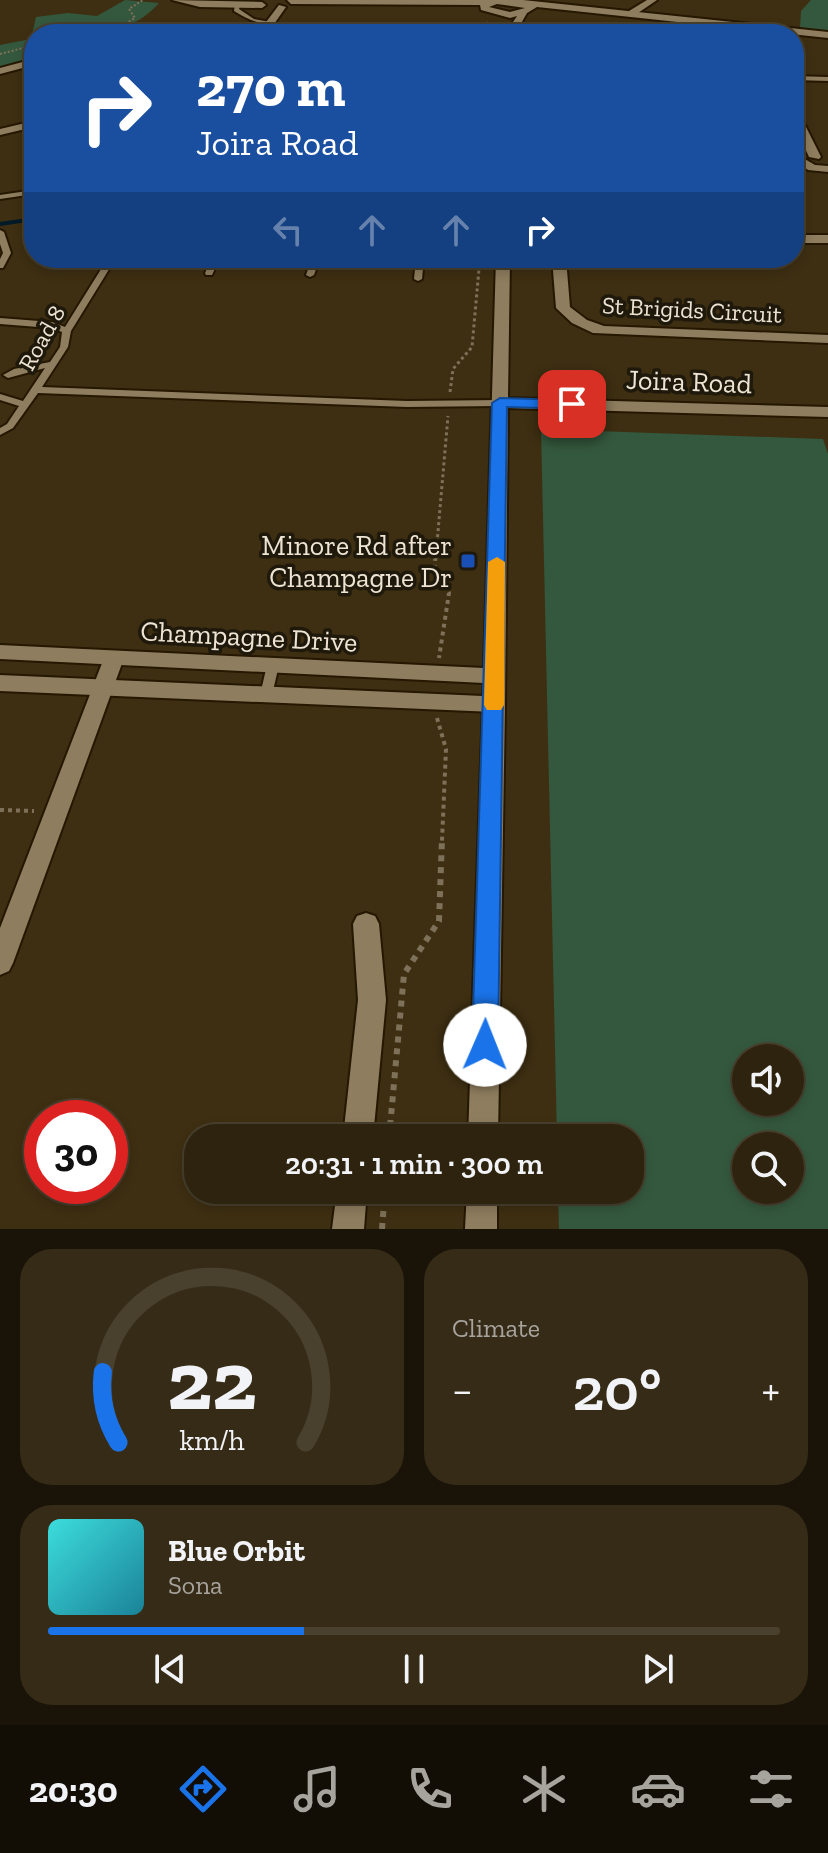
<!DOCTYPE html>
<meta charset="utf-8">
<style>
body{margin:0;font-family:"Zilla Slab",serif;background:#362b17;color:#f1f3f6;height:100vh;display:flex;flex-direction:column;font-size:30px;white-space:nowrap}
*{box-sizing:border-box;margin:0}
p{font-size:26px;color:#a7a49e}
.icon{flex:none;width:44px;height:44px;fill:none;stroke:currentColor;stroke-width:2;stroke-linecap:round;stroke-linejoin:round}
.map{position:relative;height:1229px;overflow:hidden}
.drawer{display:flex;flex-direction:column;gap:20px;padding:20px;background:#191308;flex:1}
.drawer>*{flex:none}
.guide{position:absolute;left:24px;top:24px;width:780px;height:244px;border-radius:32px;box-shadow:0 4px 12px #0003,0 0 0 2px #49402e;background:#1a4fa0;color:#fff;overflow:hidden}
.tools{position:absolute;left:732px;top:1044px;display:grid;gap:16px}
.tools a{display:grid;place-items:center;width:72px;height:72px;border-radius:50%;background:#2e230e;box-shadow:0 4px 12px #0003,0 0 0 2px #49402e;font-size:40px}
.speed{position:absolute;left:24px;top:1100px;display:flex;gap:16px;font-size:40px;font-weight:700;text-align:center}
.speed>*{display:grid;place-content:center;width:104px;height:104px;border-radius:50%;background:#2e230e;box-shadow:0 4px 12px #0003,0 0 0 2px #49402e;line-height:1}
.speed .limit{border:12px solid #d22;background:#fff;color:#111}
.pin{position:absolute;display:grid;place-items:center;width:68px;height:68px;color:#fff;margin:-34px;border-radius:16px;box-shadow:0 4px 12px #0006}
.me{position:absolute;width:88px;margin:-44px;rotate:1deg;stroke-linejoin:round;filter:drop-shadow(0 0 6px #0008)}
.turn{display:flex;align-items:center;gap:28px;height:168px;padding:0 40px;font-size:36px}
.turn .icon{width:104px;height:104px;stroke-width:2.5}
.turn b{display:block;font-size:56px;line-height:68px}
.lanes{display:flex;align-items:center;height:76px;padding:0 40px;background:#0003;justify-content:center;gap:40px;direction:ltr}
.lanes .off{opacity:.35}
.big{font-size:60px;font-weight:600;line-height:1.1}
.drawer .tile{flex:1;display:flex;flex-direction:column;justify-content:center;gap:12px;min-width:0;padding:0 28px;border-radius:32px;background:#362b17}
.drawer .dial{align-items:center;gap:0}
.dial svg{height:208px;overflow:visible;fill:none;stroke:#49402e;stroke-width:7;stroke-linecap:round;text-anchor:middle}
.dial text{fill:#f1f3f6;stroke:none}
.song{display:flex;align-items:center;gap:24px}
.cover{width:96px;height:96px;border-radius:12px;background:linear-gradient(135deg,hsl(180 70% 55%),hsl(190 70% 35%))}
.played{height:8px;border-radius:4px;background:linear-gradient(90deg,#1a73e8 35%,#49402e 35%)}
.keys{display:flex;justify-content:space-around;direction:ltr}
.heat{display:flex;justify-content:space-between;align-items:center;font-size:44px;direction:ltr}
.drawer .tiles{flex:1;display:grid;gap:20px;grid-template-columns:1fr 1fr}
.tile:last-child{grid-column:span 2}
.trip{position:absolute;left:184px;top:1124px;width:460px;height:80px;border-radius:32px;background:#2e230e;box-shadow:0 4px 12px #0003,0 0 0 2px #49402e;font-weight:600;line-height:80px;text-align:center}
.tab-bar{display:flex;height:128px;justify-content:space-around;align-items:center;background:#120e06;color:#a7a49e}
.tab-bar .icon{width:56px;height:56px}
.tab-bar .on{color:#1a73e8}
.tab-bar b{font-size:36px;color:#f1f3f6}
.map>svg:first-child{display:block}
.green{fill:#34583d;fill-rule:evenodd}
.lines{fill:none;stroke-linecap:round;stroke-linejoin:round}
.stream{stroke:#031a28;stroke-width:4}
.lane-casing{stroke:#251700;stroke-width:4}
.street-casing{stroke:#251700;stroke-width:4}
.secondary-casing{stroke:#251700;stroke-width:4}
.path-far3{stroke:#7e7159;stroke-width:2;stroke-dasharray:2 2;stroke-linecap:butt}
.path-far2{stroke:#7e7159;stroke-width:3;stroke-dasharray:3 3;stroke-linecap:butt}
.path-far1{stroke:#7e7159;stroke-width:4;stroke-dasharray:4 4;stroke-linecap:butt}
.path{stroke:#7e7159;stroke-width:6;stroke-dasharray:6 6;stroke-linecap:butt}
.lane{fill:#8e7d5e;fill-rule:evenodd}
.street{fill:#8e7d5e;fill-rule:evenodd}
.secondary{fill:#8e7d5e;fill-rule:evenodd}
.route{fill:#1a73e8;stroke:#114b97;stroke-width:2}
.slow{fill:#f59e0b}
.transit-dot{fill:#1a4fb4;stroke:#1f190c;stroke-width:3}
.labels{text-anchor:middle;stroke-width:7;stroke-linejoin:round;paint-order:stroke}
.far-street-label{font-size:24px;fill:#eee4d4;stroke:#1f190c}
.street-label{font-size:28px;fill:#eee4d4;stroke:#1f190c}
.poi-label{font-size:28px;fill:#eee4d4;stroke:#1f190c;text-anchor:end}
</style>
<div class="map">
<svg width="828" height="1229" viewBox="0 0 828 1229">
<rect width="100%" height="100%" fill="#3e2f12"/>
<!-- green -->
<path class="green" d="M125,0L159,3C125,41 81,34 34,34V58L0,67V45L31,39L36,17L68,13L97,16Z
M811,0H828V31L800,29L801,11Z
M541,429L823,439L828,454V1229H559L558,1190H630V1138H557ZM746,1058H790V1102H746ZM746,1146H790V1190H746Z"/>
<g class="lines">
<!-- stream -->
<path class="stream" d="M0,224L34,219"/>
<defs>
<path id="lane" d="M235,4L240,5L239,9L254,19L270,22C257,25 246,18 234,11Z
M794,76L828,77V81L794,80Z
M34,190V194L0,199V195Z
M0,230L4,232L11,253L3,268H0V259L3,253L0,244Z
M108,258H116L71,331L68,347L42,387L407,401L500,400L505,403L500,406L407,407L38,393L13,428L0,435V428L7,424L19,406L0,400V394L23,401L45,368L8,378L3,375L14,369L50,362L60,347L62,332L51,328L0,324V318L52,322L65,327Z
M212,258H220L212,275H206L205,273Z
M312,258H320L314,275L310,277L306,275Z
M416,258H424L422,279L418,281L414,279Z
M273,661L279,665L272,695L271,698H261L260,695L267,665Z"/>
<path id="street" d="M647,0H657L635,15H629V11Z
M279,5L286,7L267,34H257Z
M697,22L704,24L689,34H678Z
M34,59V65L0,74V68Z
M794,110L799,113L821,157L819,159L809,157L794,124Z
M34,121V127L0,135V129Z
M803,158L815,165L828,166V172L808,170L797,161Z
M794,235H828V243H794Z
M552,258H566L570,307L587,320L604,326L828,335V343L593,333L572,323L556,308Z
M114,651L121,653L124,658L13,963L9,971L0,975V928L104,658L107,653Z
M494,696L502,698L505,704L498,1138H468L483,704L486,698Z
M366,913L375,916L379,924L386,1000L373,1138H343L358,1000L353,924L357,916Z
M337,1190H367L364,1229H332Z
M467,1190H497V1229H465Z"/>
<path id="secondary" d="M172,0L262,2L266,5L262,8L200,7Z
M287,0H523L828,32V38L537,7L527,13L515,34H505L517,16L510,18L481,10L480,5L291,4ZM497,4L525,8L510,12L489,7Z
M496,258H510L508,398L828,407V417L508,408L505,704L502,710L494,712L0,691V675L483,696L484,683L0,659V645L484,668Z"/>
</defs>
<!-- lane casing -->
<use href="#lane" class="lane-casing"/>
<!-- street casing -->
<use href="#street" class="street-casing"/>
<!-- secondary casing -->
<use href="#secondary" class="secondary-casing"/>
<!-- path-far3 -->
<path class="path-far3" d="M91,34L120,27L135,18L129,9L143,0
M483,34L488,22
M0,54L34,45"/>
<!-- path-far2 -->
<path class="path-far2" d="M450,392L453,369L472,347L480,258
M437,543L448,416"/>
<!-- path-far1 -->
<path class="path-far1" d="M437,541L434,572L449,593L439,658
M437,718L446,749L442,841
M0,810L34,811"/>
<!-- path -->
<path class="path" d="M389,1138L404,974L439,921L442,839
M382,1229L385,1190"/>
<!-- lane -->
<use href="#lane" class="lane"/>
<!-- street -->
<use href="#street" class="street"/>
<!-- secondary -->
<use href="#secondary" class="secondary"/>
</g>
<!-- route -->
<path class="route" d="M500,398L572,400L580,404L572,409L507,407L498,1045L494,1053L485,1057L476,1053L472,1045L492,403Z"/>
<!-- slow -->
<path class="slow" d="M497,557L505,562L504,705L501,710H487L484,705L488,562Z"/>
<!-- markers -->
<rect class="transit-dot" x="460" y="553" width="16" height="16" rx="4"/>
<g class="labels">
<!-- far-street labels -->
<g class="far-street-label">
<text transform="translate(692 310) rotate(3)" y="8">St Brigids Circuit</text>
<text transform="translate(42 338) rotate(-61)" y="8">Road 8</text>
</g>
<!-- street labels -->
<g class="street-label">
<text transform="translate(689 381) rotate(2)" y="10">Joira Road</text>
<text transform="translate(249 636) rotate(3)" y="10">Champagne Drive</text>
</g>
<!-- poi labels -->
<g class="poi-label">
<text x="452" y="555">Minore Rd after<tspan x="452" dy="32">Champagne Dr</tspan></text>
</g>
</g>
</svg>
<div class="tools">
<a><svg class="icon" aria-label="sound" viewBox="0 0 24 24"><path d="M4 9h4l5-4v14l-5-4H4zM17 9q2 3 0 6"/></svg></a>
<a><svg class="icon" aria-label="search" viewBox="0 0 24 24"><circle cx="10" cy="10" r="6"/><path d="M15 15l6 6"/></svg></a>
</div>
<div class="speed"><div class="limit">30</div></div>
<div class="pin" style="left:572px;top:404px;background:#d93025"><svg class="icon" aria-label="arrive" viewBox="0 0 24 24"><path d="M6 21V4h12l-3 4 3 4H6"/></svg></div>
<svg class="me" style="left:485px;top:1045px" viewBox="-20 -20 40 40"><circle r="19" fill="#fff"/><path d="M0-13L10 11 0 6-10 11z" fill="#1a73e8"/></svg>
<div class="trip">20:31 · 1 min · 300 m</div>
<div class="guide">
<div class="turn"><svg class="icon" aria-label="right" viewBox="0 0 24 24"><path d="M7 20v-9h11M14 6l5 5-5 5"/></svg><div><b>270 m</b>Joira Road</div></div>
<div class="lanes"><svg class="icon off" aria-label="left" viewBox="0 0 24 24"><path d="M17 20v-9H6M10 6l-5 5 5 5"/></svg><svg class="icon off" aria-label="ahead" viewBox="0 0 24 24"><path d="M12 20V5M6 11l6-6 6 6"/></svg><svg class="icon off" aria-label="ahead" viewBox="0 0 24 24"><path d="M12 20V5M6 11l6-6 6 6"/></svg><svg class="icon" aria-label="right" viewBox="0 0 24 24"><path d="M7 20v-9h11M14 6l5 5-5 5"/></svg></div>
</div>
</div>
<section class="drawer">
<div class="tiles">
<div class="tile dial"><svg viewBox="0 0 100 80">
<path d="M14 69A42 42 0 1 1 86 69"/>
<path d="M14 69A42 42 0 0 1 8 42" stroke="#1a73e8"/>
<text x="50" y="56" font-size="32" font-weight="700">22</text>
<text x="50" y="72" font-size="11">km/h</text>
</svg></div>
<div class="tile"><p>Climate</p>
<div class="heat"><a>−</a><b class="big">20°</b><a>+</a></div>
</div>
<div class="tile">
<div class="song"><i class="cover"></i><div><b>Blue Orbit</b><p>Sona</p></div></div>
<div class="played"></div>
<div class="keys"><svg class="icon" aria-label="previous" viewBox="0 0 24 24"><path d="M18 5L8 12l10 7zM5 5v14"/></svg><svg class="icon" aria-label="pause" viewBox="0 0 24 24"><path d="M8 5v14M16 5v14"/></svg><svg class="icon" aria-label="next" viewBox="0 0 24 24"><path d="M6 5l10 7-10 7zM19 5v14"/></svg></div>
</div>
</div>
</section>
<nav class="tab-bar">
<b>20:30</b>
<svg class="icon on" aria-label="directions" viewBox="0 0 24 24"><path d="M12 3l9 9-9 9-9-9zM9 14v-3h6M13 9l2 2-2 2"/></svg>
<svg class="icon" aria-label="music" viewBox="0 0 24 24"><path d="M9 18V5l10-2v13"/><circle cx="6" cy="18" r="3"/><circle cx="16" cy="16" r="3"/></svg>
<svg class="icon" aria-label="phone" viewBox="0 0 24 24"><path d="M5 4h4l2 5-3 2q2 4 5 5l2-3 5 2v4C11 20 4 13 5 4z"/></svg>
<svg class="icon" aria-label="climate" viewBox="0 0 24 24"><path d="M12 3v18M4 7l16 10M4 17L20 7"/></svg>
<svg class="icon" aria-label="car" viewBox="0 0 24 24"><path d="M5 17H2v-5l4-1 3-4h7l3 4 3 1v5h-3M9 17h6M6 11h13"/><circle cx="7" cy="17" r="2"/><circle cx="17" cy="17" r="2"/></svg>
<svg class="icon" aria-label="filters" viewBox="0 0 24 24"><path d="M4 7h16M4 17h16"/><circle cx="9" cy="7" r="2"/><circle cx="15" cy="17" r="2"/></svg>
</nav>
